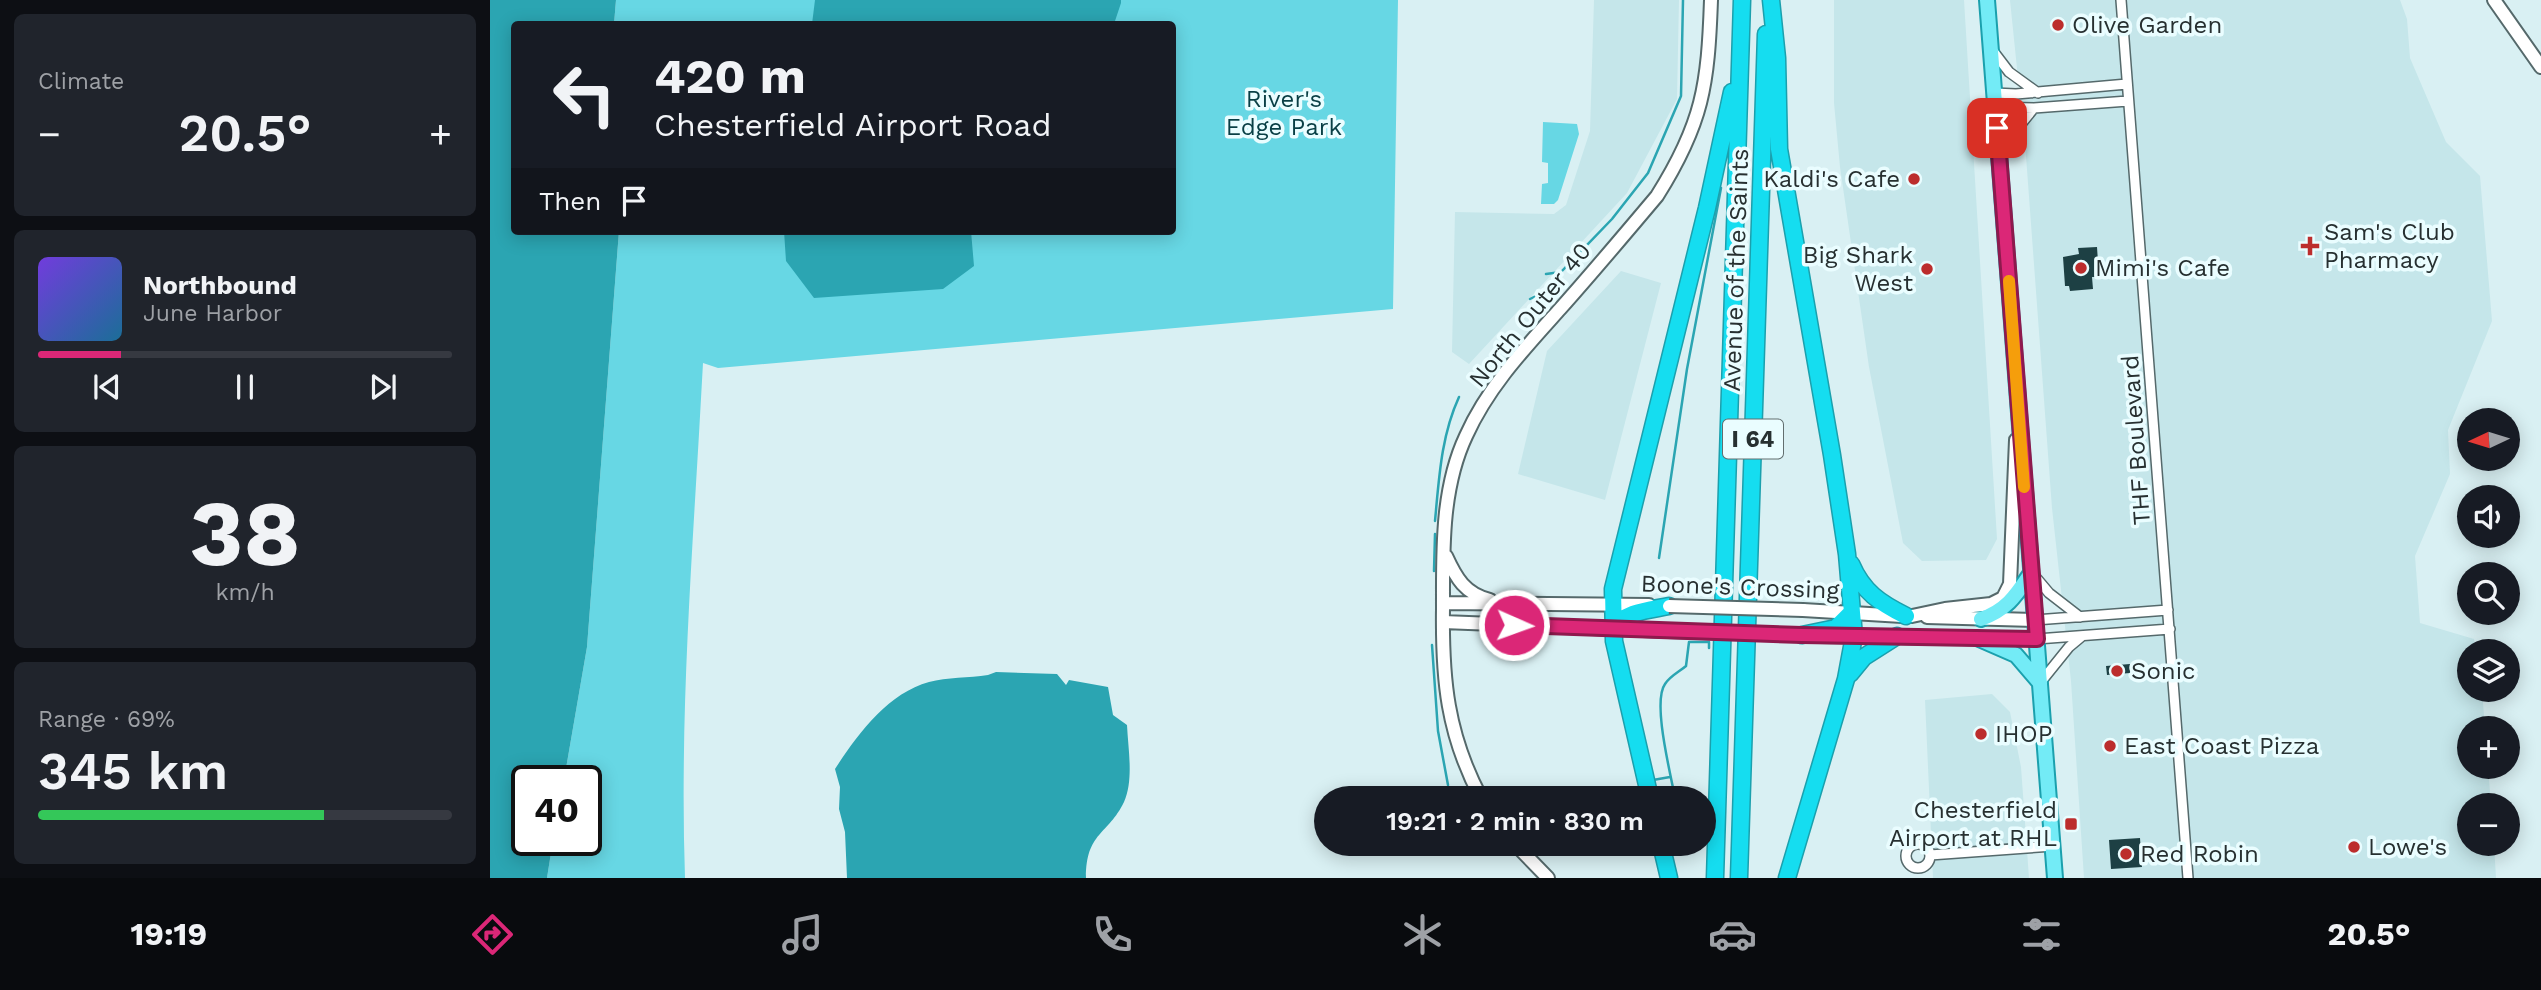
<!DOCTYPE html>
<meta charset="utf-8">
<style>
body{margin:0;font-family:"Work Sans",sans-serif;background:#20242c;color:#f1f3f6;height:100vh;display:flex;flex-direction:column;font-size:26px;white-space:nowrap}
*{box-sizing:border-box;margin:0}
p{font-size:23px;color:#9ea1a6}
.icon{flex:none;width:38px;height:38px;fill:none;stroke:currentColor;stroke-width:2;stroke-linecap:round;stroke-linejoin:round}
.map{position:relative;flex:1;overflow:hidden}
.panel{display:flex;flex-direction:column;gap:14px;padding:14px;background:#0d0f14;width:490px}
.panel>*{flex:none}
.guide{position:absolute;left:21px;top:21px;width:665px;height:214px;border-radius:7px;box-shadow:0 4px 18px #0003;background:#171b24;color:#f1f3f6;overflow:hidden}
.needle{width:46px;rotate:266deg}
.buttons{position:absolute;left:1967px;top:408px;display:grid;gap:14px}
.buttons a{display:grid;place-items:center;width:63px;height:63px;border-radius:50%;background:#171b24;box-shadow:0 4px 18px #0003;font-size:35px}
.speed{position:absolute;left:21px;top:765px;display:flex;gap:14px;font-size:35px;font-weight:700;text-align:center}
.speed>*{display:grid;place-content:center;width:91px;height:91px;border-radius:50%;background:#171b24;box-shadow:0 4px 18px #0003;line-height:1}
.speed .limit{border:4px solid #111;border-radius:10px;background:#fff;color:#111}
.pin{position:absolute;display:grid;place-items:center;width:60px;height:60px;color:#fff;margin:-30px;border-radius:14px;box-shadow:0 4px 10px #0006}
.me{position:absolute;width:77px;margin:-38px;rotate:92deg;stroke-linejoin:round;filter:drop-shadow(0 0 5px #0008)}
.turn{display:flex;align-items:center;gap:24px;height:147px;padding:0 28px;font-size:32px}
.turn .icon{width:91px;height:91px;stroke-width:2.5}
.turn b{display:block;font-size:49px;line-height:60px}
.then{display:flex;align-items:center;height:66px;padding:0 28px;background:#0003;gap:14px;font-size:26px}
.big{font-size:52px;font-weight:600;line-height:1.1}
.panel .tile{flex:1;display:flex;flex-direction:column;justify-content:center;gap:10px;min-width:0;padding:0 24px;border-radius:10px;background:#20242c}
.panel .dial{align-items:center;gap:0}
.dial b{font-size:91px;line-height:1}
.song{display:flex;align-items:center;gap:21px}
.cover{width:84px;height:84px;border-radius:10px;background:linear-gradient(135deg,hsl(260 70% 55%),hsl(200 70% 35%))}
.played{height:7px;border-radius:4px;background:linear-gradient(90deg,#db2777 20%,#363941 20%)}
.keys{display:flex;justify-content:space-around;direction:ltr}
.heat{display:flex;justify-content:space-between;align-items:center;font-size:38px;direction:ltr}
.charge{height:10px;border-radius:5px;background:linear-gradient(90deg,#34c759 69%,#363941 0)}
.trip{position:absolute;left:824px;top:786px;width:402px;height:70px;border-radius:35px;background:#171b24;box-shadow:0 4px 18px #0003;font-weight:600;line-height:70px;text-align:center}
.dock{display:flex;height:112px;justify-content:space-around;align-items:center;background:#090b0e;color:#9ea1a6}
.dock .icon{width:49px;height:49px}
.dock .active{color:#db2777}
.dock b{font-size:32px;color:#f1f3f6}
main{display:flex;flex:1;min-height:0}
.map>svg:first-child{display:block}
.built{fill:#c5e6ea}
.green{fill:#67d7e4}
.water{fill:#2ba5b2}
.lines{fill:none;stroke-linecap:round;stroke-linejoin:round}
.stream{stroke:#2ba5b2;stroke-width:2.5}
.building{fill:#1d4044}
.street-casing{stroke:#55696b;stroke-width:12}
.secondary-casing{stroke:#55696b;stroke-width:16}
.primary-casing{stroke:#1ba0ad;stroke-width:18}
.highway-casing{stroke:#1ba0ad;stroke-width:19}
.street{stroke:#fff;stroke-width:9}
.secondary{stroke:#fff;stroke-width:12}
.primary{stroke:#73ebf6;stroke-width:14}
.highway{stroke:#15ddf0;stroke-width:16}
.secondary-bridge-casing{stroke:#55696b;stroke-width:16;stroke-linecap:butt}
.secondary-bridge{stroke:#fff;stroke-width:12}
.route-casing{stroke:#8e194d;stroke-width:18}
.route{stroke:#db2777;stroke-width:12}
.slow{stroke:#f59e0b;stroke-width:12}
.poi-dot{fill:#bc2d2d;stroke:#eafdff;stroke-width:2.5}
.labels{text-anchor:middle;stroke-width:7;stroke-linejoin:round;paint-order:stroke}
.shield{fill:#eafdff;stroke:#626e6f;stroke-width:2}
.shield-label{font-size:23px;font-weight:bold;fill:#273031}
.poi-label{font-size:24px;fill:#273031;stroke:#eafdff;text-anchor:start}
.park-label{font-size:24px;fill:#093f45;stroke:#eafdff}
.street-label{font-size:24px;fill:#273031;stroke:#eafdff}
</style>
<main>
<section class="panel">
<div class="tile"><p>Climate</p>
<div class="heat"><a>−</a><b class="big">20.5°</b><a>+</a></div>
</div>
<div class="tile">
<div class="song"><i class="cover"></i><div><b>Northbound</b><p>June Harbor</p></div></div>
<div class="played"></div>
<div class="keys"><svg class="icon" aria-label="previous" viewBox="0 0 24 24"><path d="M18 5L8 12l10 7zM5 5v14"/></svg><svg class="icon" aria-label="pause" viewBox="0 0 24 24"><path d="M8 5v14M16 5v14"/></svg><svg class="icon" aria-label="next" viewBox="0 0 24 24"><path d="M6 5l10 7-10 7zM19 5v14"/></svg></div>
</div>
<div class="tile dial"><b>38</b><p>km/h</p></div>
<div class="tile"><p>Range · 69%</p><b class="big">345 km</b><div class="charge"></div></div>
</section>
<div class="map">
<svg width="2051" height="878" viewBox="0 0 2051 878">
<rect width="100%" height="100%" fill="#d9f0f3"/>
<!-- built -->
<path class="built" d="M1104,0H1189L1187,99L1137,193L979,364L962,352L965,212L1064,214L1076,205L1100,131Z
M1344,0H1474L1507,539L1496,560L1432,561L1413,543L1379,367L1350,167L1344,103Z
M1520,0H1910L1917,19L1920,58L1956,142L1990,176L2002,321L1958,430L1960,474L1925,556L1930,623L1984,639L1986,651H1979V690H1992L1995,728H1979V766L1998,767L2001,805H1979V844H2004L2006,878H1594L1581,681L1562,508L1536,156Z
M1131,271L1171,283L1115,500L1028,474L1057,351Z
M1502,694L1520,712L1531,767L1539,878H1443L1435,700Z"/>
<!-- green -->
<path class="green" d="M126,0H908L903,309L228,368L213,363C204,534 189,706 195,878H57L63,840H96V780H74L97,647L129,231H682V24H124Z
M1053,122L1087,124L1089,134L1068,200L1064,204H1051L1052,184L1058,183V163L1052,162Z"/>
<!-- water -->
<path class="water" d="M0,0H126L124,24H24V231H129L97,647L74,780H37V840H63L57,878H0Z
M325,0H631V3L624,24H322Z
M294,231H481L484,266L453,289L324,298L296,261Z
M506,672L567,674L576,685L579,680L618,687L623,715L637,725C638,748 644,780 634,802C618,835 596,832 596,878H357L355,832L349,809L350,787L345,769C367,735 398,693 439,682C457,677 479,678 498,675Z"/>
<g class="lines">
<!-- stream -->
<path class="stream" d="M1056,274L1071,272L1122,219L1158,173L1191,96L1193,0
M1040,299L1048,295
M945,521C949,479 951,436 969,397
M1169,558L1197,369L1231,188
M944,571L945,534
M942,645L948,731L958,785
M1163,780L1180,777
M1185,798C1181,775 1162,702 1175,684C1180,676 1189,672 1196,666L1199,642H1219V648
M1135,853L1145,844"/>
</g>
<!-- building -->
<path class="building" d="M1607,247L1609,277H1602L1603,289L1580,291L1579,286H1575L1573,257L1589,254L1588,248Z
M1640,664V673L1617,675L1616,666Z
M1650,838L1652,867L1621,869L1619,840Z"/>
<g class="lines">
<defs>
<path id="street" d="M1631,0L1698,878
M1503,51L1519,72L1548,93
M1504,93L1526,94L1637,84
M1503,107L1544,108L1638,101
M1509,151L1544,108
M1543,574L1559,593L1590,617
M1545,620L1678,610
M1547,639L1680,629
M1550,683L1579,647L1591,637
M1416 856a12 12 0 1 1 24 0a12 12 0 1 1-24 0Z
M1440,855L1563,846"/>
<path id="secondary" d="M2004,0L2051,67
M956,556C966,578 975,594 1000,600
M953,603L1159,605
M1313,610L1412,616
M1422,616L1455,609L1501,604L1513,598L1520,584L1526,440
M1437,617L1545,620
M953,622L1178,631
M1330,636L1547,639
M991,798C957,734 952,679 953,608C953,552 951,489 976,436C998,387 1034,349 1070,309C1103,272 1135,234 1167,196C1213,123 1218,85 1221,0
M1025,844L1058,878"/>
<path id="primary" d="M1497,0L1565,878
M1491,619C1517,610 1526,595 1541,573
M1487,638L1526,655L1550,683"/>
<path id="highway" d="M1281,0L1287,58L1289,149L1342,455L1357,554L1364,636L1356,679L1297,878
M1361,564C1373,592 1390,603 1416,616
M1123,629C1135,611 1159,610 1179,606
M1312,635L1346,628L1362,612
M1360,674L1374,657L1407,636
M1160,798L1124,641L1123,589L1217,208L1242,92
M1171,844L1179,878
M1225,878L1252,0
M1249,878L1276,34"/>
</defs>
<!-- street casing -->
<use href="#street" class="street-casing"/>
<!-- secondary casing -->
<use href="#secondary" class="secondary-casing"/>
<!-- primary casing -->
<use href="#primary" class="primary-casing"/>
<!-- highway casing -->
<use href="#highway" class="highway-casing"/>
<!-- street -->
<use href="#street" class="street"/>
<!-- secondary -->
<use href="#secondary" class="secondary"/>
<!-- primary -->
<use href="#primary" class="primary"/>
<!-- highway -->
<use href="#highway" class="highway"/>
<defs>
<path id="secondary-bridge" d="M1179,606L1313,610
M1178,631L1312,635"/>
</defs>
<!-- secondary-bridge casing -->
<use href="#secondary-bridge" class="secondary-bridge-casing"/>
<!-- secondary-bridge -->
<use href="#secondary-bridge" class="secondary-bridge"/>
</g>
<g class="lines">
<defs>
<path id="route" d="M1024,625L1312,635L1547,639L1507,128"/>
</defs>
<!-- route casing -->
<use href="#route" class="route-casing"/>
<!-- route -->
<use href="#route" class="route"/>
<!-- slow -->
<path class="slow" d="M1519,281L1534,487"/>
</g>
<!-- markers -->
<g class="poi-dot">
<circle cx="1568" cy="25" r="7"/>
<circle cx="1424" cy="179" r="7"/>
<path d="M1816.5 235.5h7v7h7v7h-7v7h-7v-7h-7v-7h7z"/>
<circle cx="1591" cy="268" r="7"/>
<circle cx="1437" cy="269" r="7"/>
<circle cx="1627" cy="671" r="7"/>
<circle cx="1491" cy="734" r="7"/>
<circle cx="1620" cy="746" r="7"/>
<rect x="1574" y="817" width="14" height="14" rx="3.5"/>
<circle cx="1864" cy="847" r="7"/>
<circle cx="1636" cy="854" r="7"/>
</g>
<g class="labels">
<!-- shield labels -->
<rect class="shield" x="1233" y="419.5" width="60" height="39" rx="5"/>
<g class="shield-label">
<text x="1263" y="447">I 64</text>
</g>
<!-- poi labels -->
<g class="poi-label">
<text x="1582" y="33">Olive Garden</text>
<text x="1410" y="187" text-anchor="end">Kaldi's Cafe</text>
<text x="1834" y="240">Sam's Club<tspan x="1834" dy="28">Pharmacy</tspan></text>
<text x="1423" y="263" text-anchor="end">Big Shark<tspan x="1423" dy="28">West</tspan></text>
<text x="1605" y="276">Mimi's Cafe</text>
<text x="1641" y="679">Sonic</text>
<text x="1505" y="742">IHOP</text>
<text x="1634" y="754">East Coast Pizza</text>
<text x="1567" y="818" text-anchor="end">Chesterfield<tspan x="1567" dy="28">Airport at RHL</tspan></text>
<text x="1878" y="855">Lowe's</text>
<text x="1650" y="862">Red Robin</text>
</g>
<!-- park labels -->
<g class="park-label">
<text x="794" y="107">River's<tspan x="794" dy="28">Edge Park</tspan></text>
</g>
<!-- street labels -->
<g class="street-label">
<text transform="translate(1246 270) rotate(-88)" y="8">Avenue of the Saints</text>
<text transform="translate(1040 315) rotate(-51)" y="8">North Outer 40</text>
<text transform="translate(1646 440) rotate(-94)" y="8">THF Boulevard</text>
<text transform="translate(1250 587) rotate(2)" y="8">Boone's Crossing</text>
</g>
</g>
</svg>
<div class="buttons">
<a><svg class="needle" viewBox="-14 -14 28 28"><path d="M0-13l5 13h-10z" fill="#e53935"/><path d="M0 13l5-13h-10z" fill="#9ea1a6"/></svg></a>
<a><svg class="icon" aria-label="sound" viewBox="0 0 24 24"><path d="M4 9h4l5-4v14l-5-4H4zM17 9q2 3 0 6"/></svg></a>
<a><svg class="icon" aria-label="search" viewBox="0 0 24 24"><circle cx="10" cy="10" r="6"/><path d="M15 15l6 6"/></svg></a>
<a><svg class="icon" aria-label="layers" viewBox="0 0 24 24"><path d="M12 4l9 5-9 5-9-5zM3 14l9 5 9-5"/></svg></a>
<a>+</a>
<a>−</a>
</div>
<div class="speed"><div class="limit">40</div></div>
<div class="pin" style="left:1507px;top:128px;background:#d93025"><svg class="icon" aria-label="arrive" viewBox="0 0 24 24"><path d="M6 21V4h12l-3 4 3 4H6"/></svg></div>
<svg class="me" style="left:1024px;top:625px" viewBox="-20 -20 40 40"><circle r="17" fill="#db2777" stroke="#fff" stroke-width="3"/><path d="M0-11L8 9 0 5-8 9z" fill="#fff"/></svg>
<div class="trip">19:21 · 2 min · 830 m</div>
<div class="guide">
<div class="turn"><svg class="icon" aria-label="left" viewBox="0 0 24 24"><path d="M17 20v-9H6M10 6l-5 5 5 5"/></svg><div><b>420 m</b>Chesterfield Airport Road</div></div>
<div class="then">Then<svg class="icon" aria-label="arrive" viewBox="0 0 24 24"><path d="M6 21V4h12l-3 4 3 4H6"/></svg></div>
</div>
</div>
</main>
<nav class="dock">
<b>19:19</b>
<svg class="icon active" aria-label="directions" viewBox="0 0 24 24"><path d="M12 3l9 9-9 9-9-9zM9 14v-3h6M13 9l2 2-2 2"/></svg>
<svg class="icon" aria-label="music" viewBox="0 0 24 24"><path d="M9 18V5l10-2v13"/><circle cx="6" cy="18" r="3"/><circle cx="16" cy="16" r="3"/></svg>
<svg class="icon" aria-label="phone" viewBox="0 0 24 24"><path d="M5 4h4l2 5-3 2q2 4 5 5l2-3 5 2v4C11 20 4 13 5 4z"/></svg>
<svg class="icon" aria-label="climate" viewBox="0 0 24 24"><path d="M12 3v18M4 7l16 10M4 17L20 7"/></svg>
<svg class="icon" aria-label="car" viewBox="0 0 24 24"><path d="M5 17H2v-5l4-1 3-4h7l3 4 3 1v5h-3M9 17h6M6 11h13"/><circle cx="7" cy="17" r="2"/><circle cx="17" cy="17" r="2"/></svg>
<svg class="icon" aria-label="filters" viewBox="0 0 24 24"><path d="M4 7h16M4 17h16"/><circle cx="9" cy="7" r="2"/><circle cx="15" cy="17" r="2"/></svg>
<b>20.5°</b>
</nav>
